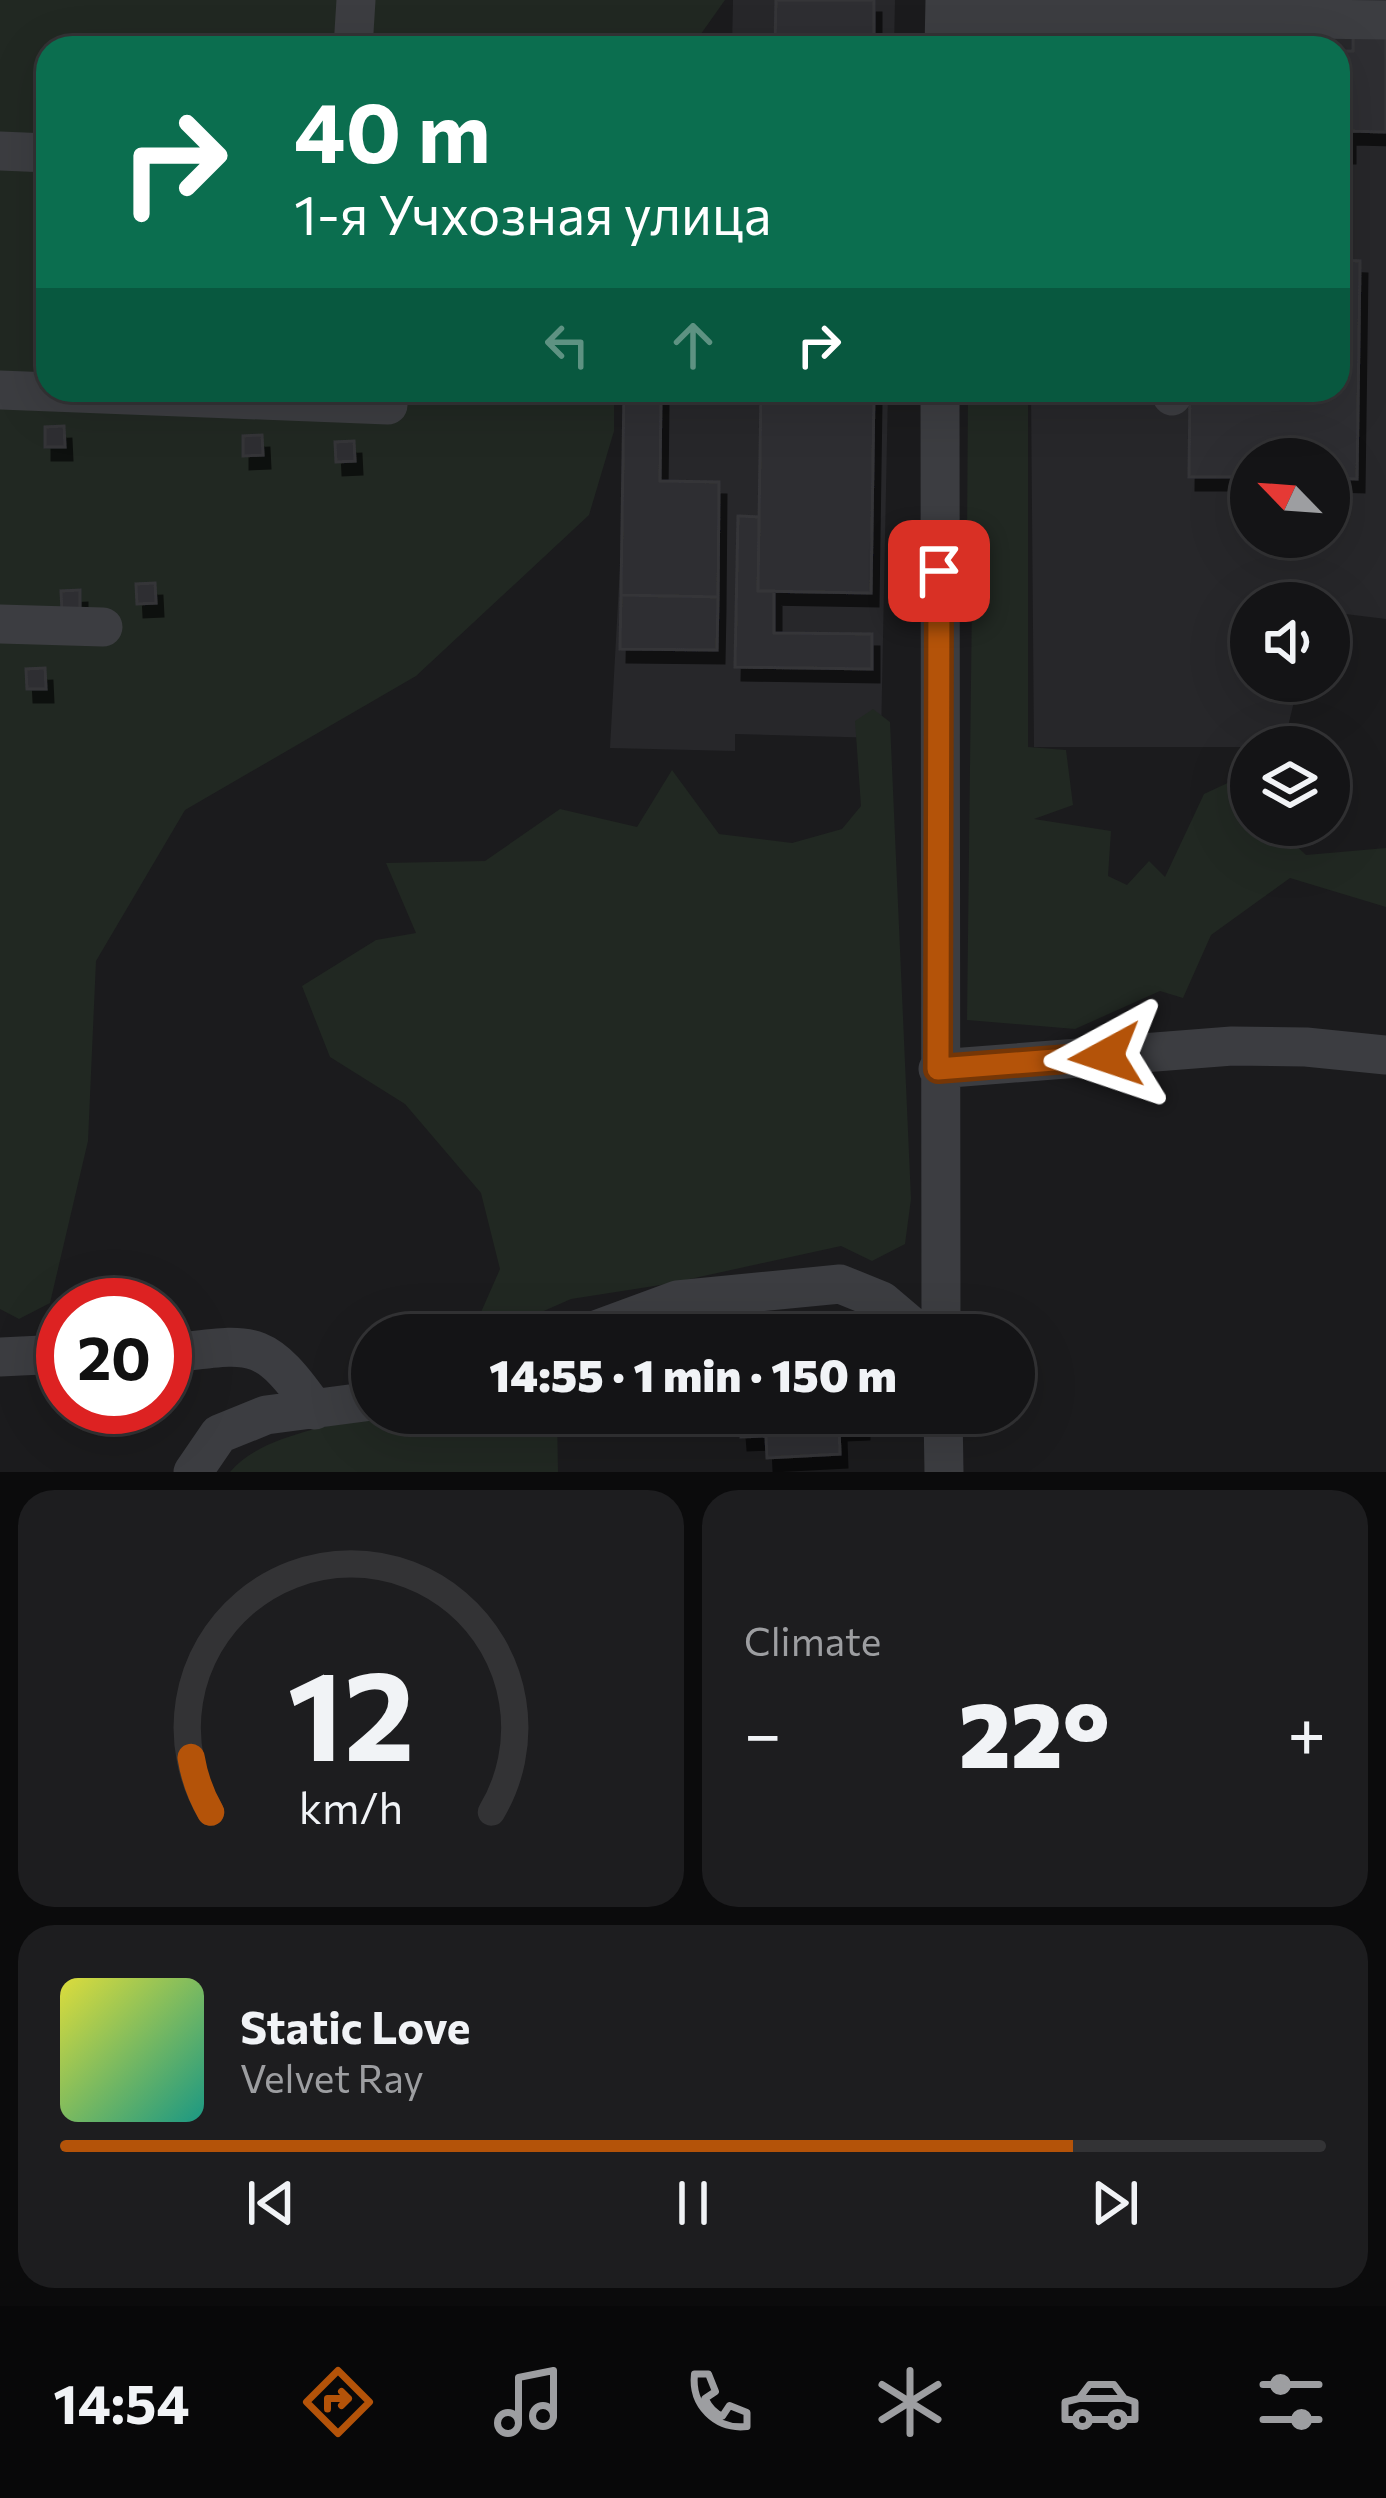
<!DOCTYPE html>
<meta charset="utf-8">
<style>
body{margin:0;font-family:Commissioner,sans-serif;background:#1d1d1f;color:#f1f3f6;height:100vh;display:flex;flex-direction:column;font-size:45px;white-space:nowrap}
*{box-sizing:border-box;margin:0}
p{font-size:39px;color:#9d9ea1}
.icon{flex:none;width:66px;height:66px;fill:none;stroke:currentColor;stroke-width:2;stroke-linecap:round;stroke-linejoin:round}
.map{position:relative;height:1472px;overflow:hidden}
.details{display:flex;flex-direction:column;gap:18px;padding:18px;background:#0b0b0c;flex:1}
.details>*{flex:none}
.banner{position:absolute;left:36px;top:36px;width:1314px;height:366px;border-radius:36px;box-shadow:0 12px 48px #0002,0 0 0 3px #333335;background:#0b6e4f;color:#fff;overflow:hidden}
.needle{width:78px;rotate:295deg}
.fabs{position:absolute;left:1230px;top:438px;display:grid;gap:24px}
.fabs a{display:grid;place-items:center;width:120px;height:120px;border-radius:50%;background:#141416;box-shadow:0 12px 48px #0002,0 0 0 3px #333335;font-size:60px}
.speed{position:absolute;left:36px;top:1278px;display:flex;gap:24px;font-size:60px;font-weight:700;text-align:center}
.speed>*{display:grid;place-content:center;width:156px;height:156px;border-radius:50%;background:#141416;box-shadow:0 12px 48px #0002,0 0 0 3px #333335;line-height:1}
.speed .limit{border:18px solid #d22;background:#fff;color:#111}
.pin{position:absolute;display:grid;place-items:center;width:102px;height:102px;color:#fff;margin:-51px;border-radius:24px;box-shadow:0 6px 18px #0006}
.me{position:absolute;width:132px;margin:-66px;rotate:265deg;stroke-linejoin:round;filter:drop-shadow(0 0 9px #0008)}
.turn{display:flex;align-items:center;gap:42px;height:252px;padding:0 60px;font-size:54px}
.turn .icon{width:156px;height:156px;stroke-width:2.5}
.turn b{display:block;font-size:84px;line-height:102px}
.lanes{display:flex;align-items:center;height:114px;padding:0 60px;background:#0003;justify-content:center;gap:60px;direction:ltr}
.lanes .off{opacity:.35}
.big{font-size:90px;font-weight:800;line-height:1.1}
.details .tile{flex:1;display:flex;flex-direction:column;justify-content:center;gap:18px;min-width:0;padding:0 42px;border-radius:36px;background:#1d1d1f}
.details .dial{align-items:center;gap:0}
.dial svg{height:312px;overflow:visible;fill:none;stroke:#333335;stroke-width:7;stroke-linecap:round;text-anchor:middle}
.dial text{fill:#f1f3f6;stroke:none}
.song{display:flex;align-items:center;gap:36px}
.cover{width:144px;height:144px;border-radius:18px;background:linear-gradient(135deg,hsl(60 70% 55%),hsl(170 70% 35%))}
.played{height:12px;border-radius:6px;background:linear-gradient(90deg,#b45309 80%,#333335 80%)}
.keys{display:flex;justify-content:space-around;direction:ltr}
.heat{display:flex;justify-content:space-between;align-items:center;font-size:66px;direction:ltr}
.details .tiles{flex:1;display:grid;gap:18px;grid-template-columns:1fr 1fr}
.tile:last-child{grid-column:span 2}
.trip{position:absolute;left:351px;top:1314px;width:684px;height:120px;border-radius:60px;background:#141416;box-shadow:0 12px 48px #0002,0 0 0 3px #333335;font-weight:800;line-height:120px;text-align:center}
.tabs{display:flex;height:192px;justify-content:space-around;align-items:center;background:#080809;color:#9d9ea1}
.tabs .icon{width:84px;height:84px}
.tabs .selected{color:#b45309}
.tabs b{font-size:54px;color:#f1f3f6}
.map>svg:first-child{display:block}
.built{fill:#27272a;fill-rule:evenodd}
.green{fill:#212822}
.building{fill:#2e2e31;stroke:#353539;stroke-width:3;filter:url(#shadow)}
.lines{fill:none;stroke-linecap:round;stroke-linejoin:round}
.minor{stroke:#3c3d41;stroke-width:39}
.route-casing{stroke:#753606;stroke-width:30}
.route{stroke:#b45309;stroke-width:21}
</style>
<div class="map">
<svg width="1386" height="1472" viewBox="0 0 1386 1472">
<defs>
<filter id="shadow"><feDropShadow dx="7" dy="13" stdDeviation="0" flood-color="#0009"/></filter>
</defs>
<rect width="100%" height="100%" fill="#1b1b1d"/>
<!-- built -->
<path class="built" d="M733,0H895L894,48H732Z
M1035,0H1386V619L1329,612V603H1251V681H1299L1283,747H1034L1031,390H1338V48H1034ZM1251,459H1329V537H1251Z
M636,390H888L881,738L735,734V751L610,748L628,421Z"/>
<!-- green -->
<path class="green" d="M0,0H725L691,48H48V390H614V431L589,515L416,676L185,810L96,961L88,1141L50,1303L19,1319L0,1309Z
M968,390H1028V747L1066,750L1073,805L1034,819L1111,831L1108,876L1127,885L1149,861L1165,877L1204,794L1251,772V825H1274L1306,855L1386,848V907L1290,878L1211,935L1183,998L1160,991L1075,1029L967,1020L972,596L967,538Z
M873,709L890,722L911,1199L905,1244L872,1261L841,1246L667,1284L571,1299L489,1335H471L500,1269L481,1193L405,1104L330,1057L302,986L376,940L416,933L386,863L485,861L560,809L637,827L672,770L719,834L792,843L842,829L861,806L855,721Z
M375,1413H557L558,1472H230C261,1435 328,1428 375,1413Z"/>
<!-- building -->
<path class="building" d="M776,0H874V48H775Z
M1353,35L1386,36V132L1348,131V150H1338V51H1353Z
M1081,39H1138V48H1081Z
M37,181H48V201H38Z
M1338,260L1360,261L1357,479L1329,478V459H1251V477H1189L1190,390H1338Z
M624,390H661L660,481L719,482L718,597L621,595Z
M761,390H874L871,593L758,591Z
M64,426L65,447H45V427Z
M262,435L263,455L243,456V436Z
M354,441L355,461L336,462L335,442Z
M738,516L759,517L758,591H774V633L872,634V669L735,667Z
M155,583L156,603L137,604L136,584Z
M80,590V610L62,611L61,591Z
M621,595L718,597L717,650L620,649Z
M45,668L46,689H27L26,669Z
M739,1413H862V1426L839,1427L840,1454L767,1458L766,1436L741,1437Z"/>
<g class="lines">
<!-- minor -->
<path class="minor" d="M945,14L1386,20
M353,48L356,0
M944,48L945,0
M0,151L48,153
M0,390L388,405
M940,390L941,1335
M1171,390L1172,396
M0,624L103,627
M938,1069L1232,1046L1306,1047L1386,1055
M582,1335L677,1300L840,1284L882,1301L922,1335
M165,1354C251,1344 262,1334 315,1410
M0,1357L63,1354
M943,1413L944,1472
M193,1472L219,1434L266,1415L372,1401"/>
</g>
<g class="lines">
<defs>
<path id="route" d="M939,571L938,1069L1106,1056"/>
</defs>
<!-- route casing -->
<use href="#route" class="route-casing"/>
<!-- route -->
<use href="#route" class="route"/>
</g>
</svg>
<div class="fabs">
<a><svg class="needle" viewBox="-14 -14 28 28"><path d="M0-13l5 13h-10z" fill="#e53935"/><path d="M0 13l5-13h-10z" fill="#9d9ea1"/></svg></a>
<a><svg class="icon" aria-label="sound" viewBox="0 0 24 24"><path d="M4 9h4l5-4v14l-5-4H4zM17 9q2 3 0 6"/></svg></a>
<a><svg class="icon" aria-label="layers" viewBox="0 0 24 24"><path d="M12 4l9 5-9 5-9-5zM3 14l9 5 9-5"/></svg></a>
</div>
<div class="speed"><div class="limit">20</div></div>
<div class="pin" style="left:939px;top:571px;background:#d93025"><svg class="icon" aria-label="arrive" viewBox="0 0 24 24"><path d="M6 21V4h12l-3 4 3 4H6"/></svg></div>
<svg class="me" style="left:1106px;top:1056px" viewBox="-20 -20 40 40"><path d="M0-17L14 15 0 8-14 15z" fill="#b45309" stroke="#fff" stroke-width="4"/></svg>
<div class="trip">14:55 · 1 min · 150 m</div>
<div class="banner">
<div class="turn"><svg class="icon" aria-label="right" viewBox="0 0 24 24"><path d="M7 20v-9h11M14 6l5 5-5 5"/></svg><div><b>40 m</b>1-я Учхозная улица</div></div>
<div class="lanes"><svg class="icon off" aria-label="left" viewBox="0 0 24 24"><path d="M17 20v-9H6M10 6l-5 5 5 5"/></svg><svg class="icon off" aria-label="ahead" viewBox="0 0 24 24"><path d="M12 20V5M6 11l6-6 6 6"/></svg><svg class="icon" aria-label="right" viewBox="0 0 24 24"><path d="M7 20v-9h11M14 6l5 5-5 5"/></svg></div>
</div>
</div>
<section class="details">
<div class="tiles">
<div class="tile dial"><svg viewBox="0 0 100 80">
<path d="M14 69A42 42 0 1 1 86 69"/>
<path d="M14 69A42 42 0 0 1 9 55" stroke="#b45309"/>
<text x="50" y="56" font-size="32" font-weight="700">12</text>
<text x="50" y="72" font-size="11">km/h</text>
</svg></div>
<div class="tile"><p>Climate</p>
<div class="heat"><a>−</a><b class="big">22°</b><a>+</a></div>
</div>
<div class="tile">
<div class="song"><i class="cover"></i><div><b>Static Love</b><p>Velvet Ray</p></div></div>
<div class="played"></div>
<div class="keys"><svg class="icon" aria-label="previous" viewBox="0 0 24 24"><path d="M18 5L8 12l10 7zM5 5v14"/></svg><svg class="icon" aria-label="pause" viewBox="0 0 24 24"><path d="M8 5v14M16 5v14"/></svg><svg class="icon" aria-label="next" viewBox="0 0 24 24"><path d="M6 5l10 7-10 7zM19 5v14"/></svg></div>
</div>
</div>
</section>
<nav class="tabs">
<b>14:54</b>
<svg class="icon selected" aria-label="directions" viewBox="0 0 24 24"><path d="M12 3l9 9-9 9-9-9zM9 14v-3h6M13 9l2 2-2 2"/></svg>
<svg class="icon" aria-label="music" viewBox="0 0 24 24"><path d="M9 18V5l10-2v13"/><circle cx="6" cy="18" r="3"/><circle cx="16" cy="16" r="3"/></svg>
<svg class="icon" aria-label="phone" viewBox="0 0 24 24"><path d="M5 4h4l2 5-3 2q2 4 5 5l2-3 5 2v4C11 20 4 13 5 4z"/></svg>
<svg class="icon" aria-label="climate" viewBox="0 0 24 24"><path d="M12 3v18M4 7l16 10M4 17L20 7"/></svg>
<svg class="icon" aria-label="car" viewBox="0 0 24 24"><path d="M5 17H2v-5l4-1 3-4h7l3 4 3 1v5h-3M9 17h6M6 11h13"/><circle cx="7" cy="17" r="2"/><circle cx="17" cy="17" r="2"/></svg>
<svg class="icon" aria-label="filters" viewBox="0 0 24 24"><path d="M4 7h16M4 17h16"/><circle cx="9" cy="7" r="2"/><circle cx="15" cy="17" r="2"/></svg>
</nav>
